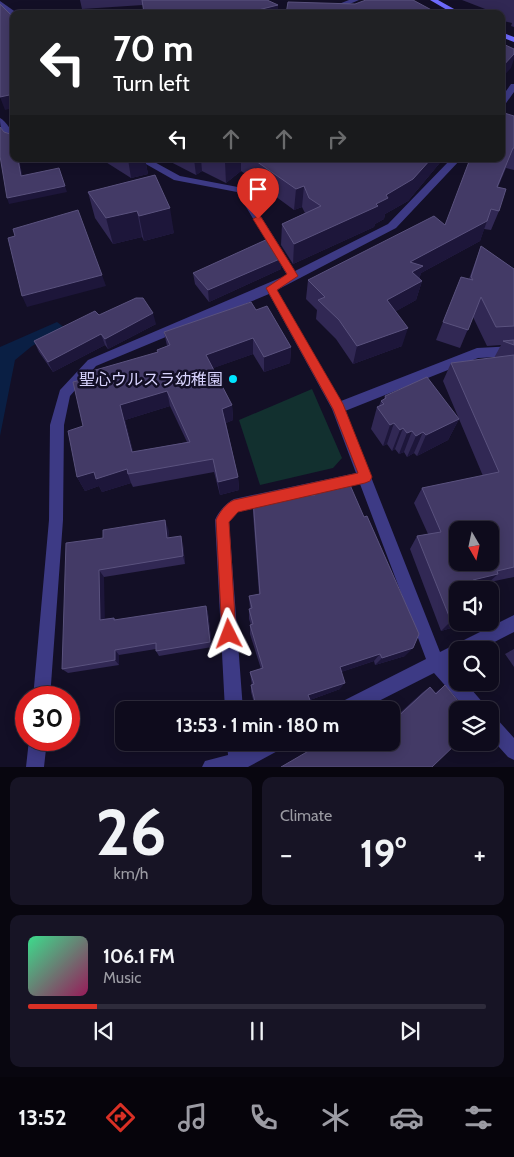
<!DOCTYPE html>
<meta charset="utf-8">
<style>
body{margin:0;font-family:Cabin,"Noto Sans JP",sans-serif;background:#171425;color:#f1f3f6;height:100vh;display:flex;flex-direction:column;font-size:19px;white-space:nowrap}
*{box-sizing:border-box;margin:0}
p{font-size:16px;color:#9b9ba3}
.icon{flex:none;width:28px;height:28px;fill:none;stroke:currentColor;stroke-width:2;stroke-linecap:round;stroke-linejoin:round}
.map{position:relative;height:767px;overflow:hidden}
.side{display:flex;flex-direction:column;gap:10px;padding:10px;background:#08060f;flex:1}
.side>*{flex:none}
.banner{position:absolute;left:10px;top:10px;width:495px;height:152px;border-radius:10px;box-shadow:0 2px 12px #0003,0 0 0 1px #2e2b3b;background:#202124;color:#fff;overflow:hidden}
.needle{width:32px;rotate:171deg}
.tools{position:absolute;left:449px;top:521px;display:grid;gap:10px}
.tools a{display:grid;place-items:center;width:50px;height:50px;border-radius:10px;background:#0e0b1c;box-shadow:0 2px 12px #0003,0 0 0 1px #2e2b3b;font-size:25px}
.speed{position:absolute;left:15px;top:686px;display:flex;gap:10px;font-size:25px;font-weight:700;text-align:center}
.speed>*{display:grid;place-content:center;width:65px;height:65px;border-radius:50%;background:#0e0b1c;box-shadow:0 2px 12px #0003,0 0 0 1px #2e2b3b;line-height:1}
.speed .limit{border:8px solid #d22;background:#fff;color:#111}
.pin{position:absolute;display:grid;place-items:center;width:42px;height:42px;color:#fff;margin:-51px -21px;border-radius:50% 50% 50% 0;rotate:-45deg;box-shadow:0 0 5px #0007}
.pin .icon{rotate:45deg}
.me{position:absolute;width:55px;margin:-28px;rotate:357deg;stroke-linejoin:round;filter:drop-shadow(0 0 4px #0008)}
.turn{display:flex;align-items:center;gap:18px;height:105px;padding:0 20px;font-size:22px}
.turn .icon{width:65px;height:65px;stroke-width:2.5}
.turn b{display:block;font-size:35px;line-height:42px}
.lanes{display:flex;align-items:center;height:48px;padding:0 20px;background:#0003;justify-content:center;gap:25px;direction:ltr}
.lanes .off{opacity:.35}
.big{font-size:38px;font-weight:700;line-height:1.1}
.side .widget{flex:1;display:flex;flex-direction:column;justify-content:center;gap:8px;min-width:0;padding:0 18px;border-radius:10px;background:#171425}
.side .dial{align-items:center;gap:0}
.dial b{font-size:65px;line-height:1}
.song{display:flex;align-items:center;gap:15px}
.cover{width:60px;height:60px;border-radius:8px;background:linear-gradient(135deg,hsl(150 70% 55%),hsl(330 70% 35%))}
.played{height:5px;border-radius:2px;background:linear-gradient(90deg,#d93025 15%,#2e2b3b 15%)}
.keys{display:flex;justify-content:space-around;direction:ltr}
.heat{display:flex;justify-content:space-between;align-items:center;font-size:28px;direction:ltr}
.side .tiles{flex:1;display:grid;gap:10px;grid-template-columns:1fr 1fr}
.widget:last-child{grid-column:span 2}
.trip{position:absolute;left:115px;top:701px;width:285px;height:50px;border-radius:10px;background:#0e0b1c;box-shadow:0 2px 12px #0003,0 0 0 1px #2e2b3b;font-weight:700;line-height:50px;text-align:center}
.tab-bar{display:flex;height:80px;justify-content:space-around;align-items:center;background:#06040b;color:#9b9ba3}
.tab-bar .icon{width:35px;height:35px}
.tab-bar .current{color:#d93025}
.tab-bar b{font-size:22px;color:#f1f3f6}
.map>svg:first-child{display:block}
.green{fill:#12302f}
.water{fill:#0a1f44}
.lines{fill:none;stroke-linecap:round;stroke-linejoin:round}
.street{fill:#3d3a85;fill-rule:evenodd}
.secondary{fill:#6f6bff;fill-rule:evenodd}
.wall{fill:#312854;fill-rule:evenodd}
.shaded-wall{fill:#1d163a}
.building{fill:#433a66;stroke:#5a527e;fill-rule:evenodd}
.route{fill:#d93025;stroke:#8d1f18}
.poi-dot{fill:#00e5ff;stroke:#130f26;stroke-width:2}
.labels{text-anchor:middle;stroke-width:5;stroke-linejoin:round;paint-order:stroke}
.poi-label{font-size:16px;fill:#d9d4ff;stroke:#130f26;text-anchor:end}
</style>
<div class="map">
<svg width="514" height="767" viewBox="0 0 514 767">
<rect width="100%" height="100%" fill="#130f26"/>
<!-- green -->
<path class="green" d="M312,389L342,458L333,468L260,485L239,420Z"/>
<!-- water -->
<path class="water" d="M57,322L65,328L32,346L15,360L0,436V347Z"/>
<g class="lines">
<!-- street -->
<path class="street" d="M349,0H359L333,11L326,9Z
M0,1L17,13L14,14V17L0,7Z
M265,10L303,11L307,13L262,14L261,12Z
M511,84H514V92L504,106H501V98Z
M0,118C6,121 14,133 14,139C2,136 0,129 0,118Z
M137,159H149L180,176L243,188L295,271L388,224L451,159H461L396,228L277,290L341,401L477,348L514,346V356L478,358L345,411L440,652L514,615V632L479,650H458V661L449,665L458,674V682H465L484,704L487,710H467L434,673L361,710H334L337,704L426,659L360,484L238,512L229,522L243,710H225L215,520C218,512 226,503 234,499L356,473L332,409L269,294L96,366L70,396L64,425L63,520L50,698H33L49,520L50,425L60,390L88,360L287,275L237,192L174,180Z
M490,715L496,718L514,738V760L508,757L490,737Z
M29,740H47L44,767H26Z
M227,742H245V749L258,742H286L283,748L248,767H202L205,761L228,755Z"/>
<!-- secondary -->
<path class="secondary" d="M430,0H438L463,14H454Z
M501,32L514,37V42L501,37Z"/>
</g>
<!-- wall -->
<path class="wall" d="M80,0H163L278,5V14H144L143,5L82,9Z
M462,0H514V27L511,26L512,23L503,21L505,17L501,15V14H498Z
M514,116V170L506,168L498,187L499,211L491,230L484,229L480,241L421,273L419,279L422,281L416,300L396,311L402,346L353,364L336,339L316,319L317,310L306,299L308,280L445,225L501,159Z
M101,159H145L148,174L131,178Z
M165,159H443L408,201L385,214L384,219L375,224L374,227L293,264L281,245L282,224L305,213L302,207L294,210L241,171L226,183L202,171L196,175Z
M155,175L174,233L144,241L142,237L113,244L95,218L88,192Z
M481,246L514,269V577L490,582L486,585L476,588L458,622H471L441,631L410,549L417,536L428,534L414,503L422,488L483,476L459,419L448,440L417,456L414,453L407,457L404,452L399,454L395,449L392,451L387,444L383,446L371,429L377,407L379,406L381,401L384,399L385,396L459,419L443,381L451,363L494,358L501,345L487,346L473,317L460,348L436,340L443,322L469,279Z
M281,269L209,302L195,284L193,273Z
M256,310L291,347L290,363L264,372L253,354L213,368L232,405L233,420L226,423L238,477L239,490L220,495L214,472L133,487L131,483L102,492L99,486L85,491L77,477L83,426L93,377L158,352L157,350L167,346L164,332ZM170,406L187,442L133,452L125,420Z
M99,315L156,324L108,349L105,345L53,372L39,352L34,341Z
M312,489L405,656L375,665L374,661L341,672L340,689L310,700L307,705L293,710H256L251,692V685H252L251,679L250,672L261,669L250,634V625H251L249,619V609H250L249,596L259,594L253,513V499L311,495Z
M168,528L169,538L183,544L185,564L104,577V619L114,618L116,620L206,606L208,613L212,647L159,656L156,651V649L119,655V665L68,673L62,669L103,538Z
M514,649V667L505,654Z
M445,685L456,714L432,767L333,747L337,742H391V721L423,692L430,687L435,693Z"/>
<!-- shaded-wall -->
<path class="shaded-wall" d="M278,5V14H258V10Z
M252,11V14H229V13Z
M514,54V59L511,68L501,79V68Z
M14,94V108L5,110L0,97Z
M18,159H19L24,182L21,176Z
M128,159H145L148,174L131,178Z
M194,159H201L202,171L196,175Z
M230,159H241V171L226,183L225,162Z
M431,159H443L408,201L385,214L384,219L375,224L374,227L293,264L294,244L376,204Z
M65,186L67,192L9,204L7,198Z
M304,186L302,207L294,210L296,189Z
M170,208L174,233L144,241L139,216Z
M137,211L142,237L113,244L106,218Z
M487,221L480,241L421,273L418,283L422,281L416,300L382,319L387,300L410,262Z
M282,258L281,269L209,302L208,290Z
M102,275L106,286L27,307L22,296Z
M153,313L156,324L108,349L105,339Z
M408,328L402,346L353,364L357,346Z
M101,334L105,345L53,372L48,362Z
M253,338V354L208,370L206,355Z
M291,347L290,363L264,372V357Z
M167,391L170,406L125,420L137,466L132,452L120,405Z
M232,405L233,420L224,424L222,409Z
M459,419L448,440L417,456L426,435Z
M394,423L387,444L383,446L390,425Z
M403,428L395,449L392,451L400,430Z
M412,431L404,452L399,454L407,433Z
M423,432L414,453L407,457L416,436Z
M127,469L128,474L131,483L102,492L99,486L85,491L77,477L94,472Z
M238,477L239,490L220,495L218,482Z
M165,520L168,528L170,546L167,538Z
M181,536L183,544L185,564L183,556Z
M99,570L104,577L105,626L100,620Z
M498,574L486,585L468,590L473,580Z
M206,606L208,613L212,647L210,642Z
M458,619V622H471L441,631L451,621Z
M413,648L405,656L375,665L382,658Z
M115,650L119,655V665L115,660Z
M380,654L374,661L335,674L340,667Z
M345,683L340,689L310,700L307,705L293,710H283V709L308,695Z"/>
<!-- building -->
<path class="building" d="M142,0H267L278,5L258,10L260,14H255L252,11L229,14H147V13H144Z
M366,0H413L439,14H286L288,2L355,4Z
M0,4L14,18V94L0,97Z
M501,43L514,49V54L501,68Z
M501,112L514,116V148H513L497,187L506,189L499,211L491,209L487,221L410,262L423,266L412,272L422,281L387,300L408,328L357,346L339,320L318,300L325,297L308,280L434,216L445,225L470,159H501Z
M0,127L4,132L13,135L14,140V159H18L21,176L59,168L65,186L7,198L0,156Z
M219,159H230L225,162Z
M253,159H431L413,179L386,195L388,198L376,204L378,206L294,244L282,224L321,206L309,198L304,186L296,189Z
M155,175L170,208L139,216L137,211L106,218L88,192Z
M78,210L102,275L22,296L8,238L15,236L13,229Z
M270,238L282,258L208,290L193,273Z
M481,246L514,269V326L496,327L481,297L468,330L443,322L461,277L473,280L471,277Z
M136,298H143L153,313L105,339L101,334L48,362L34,341L95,311L99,315Z
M251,302L256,310L267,306L291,347L264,357L253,338L206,355L232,405L222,409L238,477L218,482L213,459L128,474L127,469L96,479L94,472L77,477L68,431L83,426L73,382L93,377L92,371L158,352L157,350L170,345L164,332ZM167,391L190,442L132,452L120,405Z
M514,340V345L503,341Z
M514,355V567L497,571L498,574L473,580L477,590H458V619L451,621L417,536L441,532L422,488L499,472L451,363ZM458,530H490V562H458Z
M427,377L459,419L426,435L423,432L416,436L412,431L407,433L403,428L400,430L394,423L390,425L377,407L384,404L381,401L386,398L385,396Z
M347,478L364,517L367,516L419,634L413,648L382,658L380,654L340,667L345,683L308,695L310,700L283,709L284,710H257L251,685L254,684L250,672L263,668L250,625L253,624L249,609L252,608L249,596L260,594L253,499L315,495L312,489Z
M165,520L167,538L181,536L183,556L99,570L100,620L114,618V620L206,606L210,642L156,651V643L115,650V660L62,669L66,543L103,538V530Z
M445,685L463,707L460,710H458V712L456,714L458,716V742L432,767H281L324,742H330L333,747L337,742H391V723L430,687L436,694Z"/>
<!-- route -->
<path class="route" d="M258,216L261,217L298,276L277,290L343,404L372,477L370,481L365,483L238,512L229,522L236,634L234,639L229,641L224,639L222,634L216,520C219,513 226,503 234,500L358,473L333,409L266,288L287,274L253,219Z"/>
<!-- markers -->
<circle class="poi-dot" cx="233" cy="379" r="5"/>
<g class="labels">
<!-- poi labels -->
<g class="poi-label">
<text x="223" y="385">聖心ウルスラ幼稚園</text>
</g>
</g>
</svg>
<div class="tools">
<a><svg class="needle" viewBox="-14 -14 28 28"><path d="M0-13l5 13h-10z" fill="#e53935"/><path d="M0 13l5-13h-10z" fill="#9b9ba3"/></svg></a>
<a><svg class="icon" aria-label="sound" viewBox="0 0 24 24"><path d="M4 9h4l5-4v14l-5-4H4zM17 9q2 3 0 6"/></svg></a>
<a><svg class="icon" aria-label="search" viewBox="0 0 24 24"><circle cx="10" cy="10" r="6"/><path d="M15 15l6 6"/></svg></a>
<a><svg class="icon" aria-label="layers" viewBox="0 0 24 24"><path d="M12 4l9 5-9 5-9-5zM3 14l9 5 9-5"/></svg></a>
</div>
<div class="speed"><div class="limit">30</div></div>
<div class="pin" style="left:258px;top:219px;background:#d93025"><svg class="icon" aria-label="arrive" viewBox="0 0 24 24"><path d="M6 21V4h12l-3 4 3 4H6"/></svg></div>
<svg class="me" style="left:229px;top:634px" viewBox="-20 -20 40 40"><path d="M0-17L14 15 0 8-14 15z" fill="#d93025" stroke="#fff" stroke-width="4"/></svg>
<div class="trip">13:53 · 1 min · 180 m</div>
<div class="banner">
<div class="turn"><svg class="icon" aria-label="left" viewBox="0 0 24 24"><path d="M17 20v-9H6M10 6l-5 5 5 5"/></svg><div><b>70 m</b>Turn left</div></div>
<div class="lanes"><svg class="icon" aria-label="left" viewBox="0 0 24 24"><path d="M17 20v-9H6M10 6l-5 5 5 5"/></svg><svg class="icon off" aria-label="ahead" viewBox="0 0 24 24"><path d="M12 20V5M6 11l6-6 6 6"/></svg><svg class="icon off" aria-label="ahead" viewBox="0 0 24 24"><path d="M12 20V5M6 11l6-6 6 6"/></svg><svg class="icon off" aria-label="right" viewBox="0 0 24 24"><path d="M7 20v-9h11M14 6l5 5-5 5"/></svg></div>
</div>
</div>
<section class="side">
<div class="tiles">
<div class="widget dial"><b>26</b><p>km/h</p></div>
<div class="widget"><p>Climate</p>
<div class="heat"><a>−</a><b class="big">19°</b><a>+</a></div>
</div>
<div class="widget">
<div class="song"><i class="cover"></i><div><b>106.1 FM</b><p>Music</p></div></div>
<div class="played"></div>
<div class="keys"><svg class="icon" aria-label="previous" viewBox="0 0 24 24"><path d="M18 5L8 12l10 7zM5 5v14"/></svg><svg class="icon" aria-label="pause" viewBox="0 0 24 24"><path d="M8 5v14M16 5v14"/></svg><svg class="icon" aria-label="next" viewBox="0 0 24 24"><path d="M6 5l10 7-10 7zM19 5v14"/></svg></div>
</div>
</div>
</section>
<nav class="tab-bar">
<b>13:52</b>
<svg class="icon current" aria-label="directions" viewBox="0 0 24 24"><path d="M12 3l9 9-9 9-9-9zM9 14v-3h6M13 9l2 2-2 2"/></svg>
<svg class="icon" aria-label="music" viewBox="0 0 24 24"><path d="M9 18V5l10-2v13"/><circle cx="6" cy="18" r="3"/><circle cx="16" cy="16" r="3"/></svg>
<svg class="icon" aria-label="phone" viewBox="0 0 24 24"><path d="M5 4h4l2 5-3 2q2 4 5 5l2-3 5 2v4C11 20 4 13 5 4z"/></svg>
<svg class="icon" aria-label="climate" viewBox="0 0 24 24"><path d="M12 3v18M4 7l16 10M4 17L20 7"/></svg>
<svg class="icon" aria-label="car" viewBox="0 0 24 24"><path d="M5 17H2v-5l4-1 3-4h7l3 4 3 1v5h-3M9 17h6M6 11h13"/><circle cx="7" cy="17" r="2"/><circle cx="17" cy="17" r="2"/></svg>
<svg class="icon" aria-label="filters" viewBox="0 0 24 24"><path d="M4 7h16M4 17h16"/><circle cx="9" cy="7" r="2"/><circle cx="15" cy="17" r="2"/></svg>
</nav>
